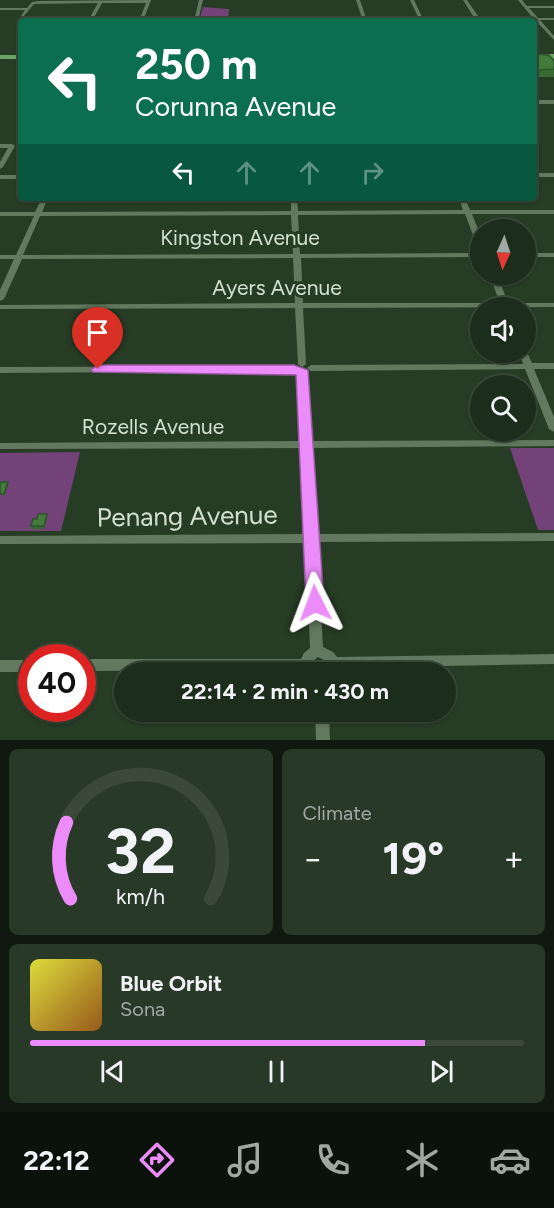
<!DOCTYPE html>
<meta charset="utf-8">
<style>
body{margin:0;font-family:Figtree,sans-serif;background:#293928;color:#f1f3f6;height:100vh;display:flex;flex-direction:column;font-size:22px;white-space:nowrap}
*{box-sizing:border-box;margin:0}
p{font-size:20px;color:#a0a8a3}
.icon{flex:none;width:33px;height:33px;fill:none;stroke:currentColor;stroke-width:2;stroke-linecap:round;stroke-linejoin:round}
.map{position:relative;height:740px;overflow:hidden}
.panel{display:flex;flex-direction:column;gap:9px;padding:9px;background:#0f190f;flex:1}
.panel>*{flex:none}
.top-card{position:absolute;left:18px;top:18px;width:519px;height:183px;border-radius:6px;box-shadow:0 2px 4px #0004,0 0 0 2px #3a493a;background:#0b6e4f;color:#fff;overflow:hidden}
.needle{width:39px;rotate:183deg}
.fabs{position:absolute;left:470px;top:219px;display:grid;gap:12px}
.fabs a{display:grid;place-items:center;width:66px;height:66px;border-radius:50%;background:#1c2d1b;box-shadow:0 2px 4px #0004,0 0 0 2px #3a493a;font-size:30px}
.speed{position:absolute;left:18px;top:644px;display:flex;gap:12px;font-size:30px;font-weight:700;text-align:center}
.speed>*{display:grid;place-content:center;width:78px;height:78px;border-radius:50%;background:#1c2d1b;box-shadow:0 2px 4px #0004,0 0 0 2px #3a493a;line-height:1}
.speed .limit{border:9px solid #d22;background:#fff;color:#111}
.pin{position:absolute;display:grid;place-items:center;width:51px;height:51px;color:#fff;margin:-62px -26px;border-radius:50% 50% 50% 0;rotate:-45deg;box-shadow:0 0 6px #0007}
.pin .icon{rotate:45deg}
.me{position:absolute;width:66px;margin:-33px;rotate:357deg;stroke-linejoin:round;filter:drop-shadow(0 0 4px #0008)}
.turn{display:flex;align-items:center;gap:21px;height:126px;padding:0 18px;font-size:27px}
.turn .icon{width:78px;height:78px;stroke-width:2.5}
.turn b{display:block;font-size:42px;line-height:51px}
.lanes{display:flex;align-items:center;height:57px;padding:0 18px;background:#0003;justify-content:center;gap:30px;direction:ltr}
.lanes .off{opacity:.35}
.big{font-size:45px;font-weight:700;line-height:1.1}
.panel .widget{flex:1;display:flex;flex-direction:column;justify-content:center;gap:9px;min-width:0;padding:0 21px;border-radius:9px;background:#293928}
.panel .dial{align-items:center;gap:0}
.dial svg{height:156px;overflow:visible;fill:none;stroke:#3a493a;stroke-width:7;stroke-linecap:round;text-anchor:middle}
.dial text{fill:#f1f3f6;stroke:none}
.song{display:flex;align-items:center;gap:18px}
.cover{width:72px;height:72px;border-radius:9px;background:linear-gradient(135deg,hsl(60 70% 55%),hsl(30 70% 35%))}
.played{height:6px;border-radius:3px;background:linear-gradient(90deg,#ec8cfa 80%,#3a493a 80%)}
.keys{display:flex;justify-content:space-around;direction:ltr}
.heat{display:flex;justify-content:space-between;align-items:center;font-size:33px;direction:ltr}
.panel .tiles{flex:1;display:grid;gap:9px;grid-template-columns:1fr 1fr}
.widget:last-child{grid-column:span 2}
.trip{position:absolute;left:114px;top:662px;width:342px;height:60px;border-radius:30px;background:#1c2d1b;box-shadow:0 2px 4px #0004,0 0 0 2px #3a493a;font-weight:700;line-height:60px;text-align:center}
.dock{display:flex;height:96px;justify-content:space-around;align-items:center;background:#0b120b;color:#a0a8a3}
.dock .icon{width:42px;height:42px}
.dock .current{color:#ec8cfa}
.dock b{font-size:27px;color:#f1f3f6}
.map>svg:first-child{display:block}
.green{fill:#724279}
.lines{fill:none;stroke-linecap:round;stroke-linejoin:round}
.minor{fill:#62795f;fill-rule:evenodd}
.major{fill:#6aa364;fill-rule:evenodd}
.wall{fill:#396a34}
.shaded-wall{fill:#2e562b}
.building{fill:#427b3d;stroke:#2e562b;stroke-width:1.5}
.route{fill:#ec8cfa;stroke:#995ba2;stroke-width:1.5}
.labels{text-anchor:middle;stroke-width:6;stroke-linejoin:round;paint-order:stroke}
.street-label{font-size:21px;fill:#d3e0d1;stroke:#263c24}
.near-street-label{font-size:26px;fill:#d3e0d1;stroke:#263c24}
</style>
<div class="map">
<svg width="554" height="740" viewBox="0 0 554 740">
<rect width="100%" height="100%" fill="#263c24"/>
<!-- green -->
<path class="green" d="M203,7L229,9L228,21H199Z
M510,448H554V530H538Z
M80,452L61,531H0V453Z"/>
<g class="lines">
<!-- minor -->
<path class="minor" d="M147,0H151L143,21H139L146,3H102L92,21H88L98,3L34,4L23,17L21,16L25,10H0V8H27L32,2L39,1Z
M199,0H203L198,21H194Z
M356,0H360L367,21H363Z
M410,0H414L423,19H475L463,0H467L480,19L533,18L518,0H522L527,6H554V8H529L538,18H554V20H540L554,36V40L536,21H396L398,20L419,19Z
M552,57H554V60L552,59Z
M534,100H554V104H534Z
M0,144H12L15,146L3,167L0,169V162L8,148H0Z
M534,173H554V177H534Z
M0,175H21V179H0Z
M42,198H48L42,212L291,211V198H297L298,211L463,210L459,198H465L470,210H554V214H472L480,234V245L476,243L465,214L298,215L300,254L480,253V257L301,258L303,303H500L489,274H497L508,303H554V307L303,308L306,364L302,367L298,364L295,308L0,309V305L295,303L293,258L22,259L4,299L0,301V290L14,259H0V255H16L34,216H0V212H35ZM291,215L293,254L23,255L40,216Z
M525,253H554V257H525Z
M525,350L527,352L532,363H554V369H534L554,417V432L549,429L525,369L311,371L307,368L311,365L523,364L519,352H525Z
M294,366L298,369L297,371L0,373V367Z
M303,370L308,373L311,441L554,440V446L312,448L317,534L554,533V541L317,542L323,647L333,652L337,657L554,654V664L335,668L332,672H305L303,670L82,671V659H301L304,653L310,648L306,543L0,544V536L306,534L302,448L0,449V443L301,441L298,373ZM318,657L324,660V663L319,666L313,663V661Z
M0,660H32V672H0Z
M315,711H329L330,740H316Z"/>
<!-- major -->
<path class="major" d="M534,54H554V58H534Z
M0,55H21V59H0Z"/>
</g>
<!-- wall -->
<path class="wall" d="M534,54L554,61V77H537L534,73Z
M47,514V518L44,529H31V526L37,519Z"/>
<!-- shaded-wall -->
<path class="shaded-wall" d="M8,482V485L4,497V494Z
M47,514V518L44,529V526Z"/>
<!-- building -->
<path class="building" d="M534,54L549,55L554,61V69L538,70L534,63Z
M0,482H8L4,494H0Z
M38,514H47L44,526H31L33,519H37Z"/>
<!-- route -->
<path class="route" d="M98,365H294L308,370L324,603L322,608L315,610L309,608L306,603L296,375L93,372L91,369Z"/>
<g class="labels">
<!-- street labels -->
<g class="street-label">
<text x="240" y="245">Kingston Avenue</text>
<text x="277" y="295">Ayers Avenue</text>
<text x="153" y="434">Rozells Avenue</text>
</g>
<!-- near-street labels -->
<g class="near-street-label">
<text transform="translate(187 516) rotate(-1)" y="9">Penang Avenue</text>
</g>
</g>
</svg>
<div class="fabs">
<a><svg class="needle" viewBox="-14 -14 28 28"><path d="M0-13l5 13h-10z" fill="#e53935"/><path d="M0 13l5-13h-10z" fill="#a0a8a3"/></svg></a>
<a><svg class="icon" aria-label="sound" viewBox="0 0 24 24"><path d="M4 9h4l5-4v14l-5-4H4zM17 9q2 3 0 6"/></svg></a>
<a><svg class="icon" aria-label="search" viewBox="0 0 24 24"><circle cx="10" cy="10" r="6"/><path d="M15 15l6 6"/></svg></a>
</div>
<div class="speed"><div class="limit">40</div></div>
<div class="pin" style="left:98px;top:369px;background:#d93025"><svg class="icon" aria-label="arrive" viewBox="0 0 24 24"><path d="M6 21V4h12l-3 4 3 4H6"/></svg></div>
<svg class="me" style="left:315px;top:603px" viewBox="-20 -20 40 40"><path d="M0-17L14 15 0 8-14 15z" fill="#ec8cfa" stroke="#fff" stroke-width="4"/></svg>
<div class="trip">22:14 · 2 min · 430 m</div>
<div class="top-card">
<div class="turn"><svg class="icon" aria-label="left" viewBox="0 0 24 24"><path d="M17 20v-9H6M10 6l-5 5 5 5"/></svg><div><b>250 m</b>Corunna Avenue</div></div>
<div class="lanes"><svg class="icon" aria-label="left" viewBox="0 0 24 24"><path d="M17 20v-9H6M10 6l-5 5 5 5"/></svg><svg class="icon off" aria-label="ahead" viewBox="0 0 24 24"><path d="M12 20V5M6 11l6-6 6 6"/></svg><svg class="icon off" aria-label="ahead" viewBox="0 0 24 24"><path d="M12 20V5M6 11l6-6 6 6"/></svg><svg class="icon off" aria-label="right" viewBox="0 0 24 24"><path d="M7 20v-9h11M14 6l5 5-5 5"/></svg></div>
</div>
</div>
<section class="panel">
<div class="tiles">
<div class="widget dial"><svg viewBox="0 0 100 80">
<path d="M14 69A42 42 0 1 1 86 69"/>
<path d="M14 69A42 42 0 0 1 12 30" stroke="#ec8cfa"/>
<text x="50" y="56" font-size="32" font-weight="700">32</text>
<text x="50" y="72" font-size="11">km/h</text>
</svg></div>
<div class="widget"><p>Climate</p>
<div class="heat"><a>−</a><b class="big">19°</b><a>+</a></div>
</div>
<div class="widget">
<div class="song"><i class="cover"></i><div><b>Blue Orbit</b><p>Sona</p></div></div>
<div class="played"></div>
<div class="keys"><svg class="icon" aria-label="previous" viewBox="0 0 24 24"><path d="M18 5L8 12l10 7zM5 5v14"/></svg><svg class="icon" aria-label="pause" viewBox="0 0 24 24"><path d="M8 5v14M16 5v14"/></svg><svg class="icon" aria-label="next" viewBox="0 0 24 24"><path d="M6 5l10 7-10 7zM19 5v14"/></svg></div>
</div>
</div>
</section>
<nav class="dock">
<b>22:12</b>
<svg class="icon current" aria-label="directions" viewBox="0 0 24 24"><path d="M12 3l9 9-9 9-9-9zM9 14v-3h6M13 9l2 2-2 2"/></svg>
<svg class="icon" aria-label="music" viewBox="0 0 24 24"><path d="M9 18V5l10-2v13"/><circle cx="6" cy="18" r="3"/><circle cx="16" cy="16" r="3"/></svg>
<svg class="icon" aria-label="phone" viewBox="0 0 24 24"><path d="M5 4h4l2 5-3 2q2 4 5 5l2-3 5 2v4C11 20 4 13 5 4z"/></svg>
<svg class="icon" aria-label="climate" viewBox="0 0 24 24"><path d="M12 3v18M4 7l16 10M4 17L20 7"/></svg>
<svg class="icon" aria-label="car" viewBox="0 0 24 24"><path d="M5 17H2v-5l4-1 3-4h7l3 4 3 1v5h-3M9 17h6M6 11h13"/><circle cx="7" cy="17" r="2"/><circle cx="17" cy="17" r="2"/></svg>
</nav>
